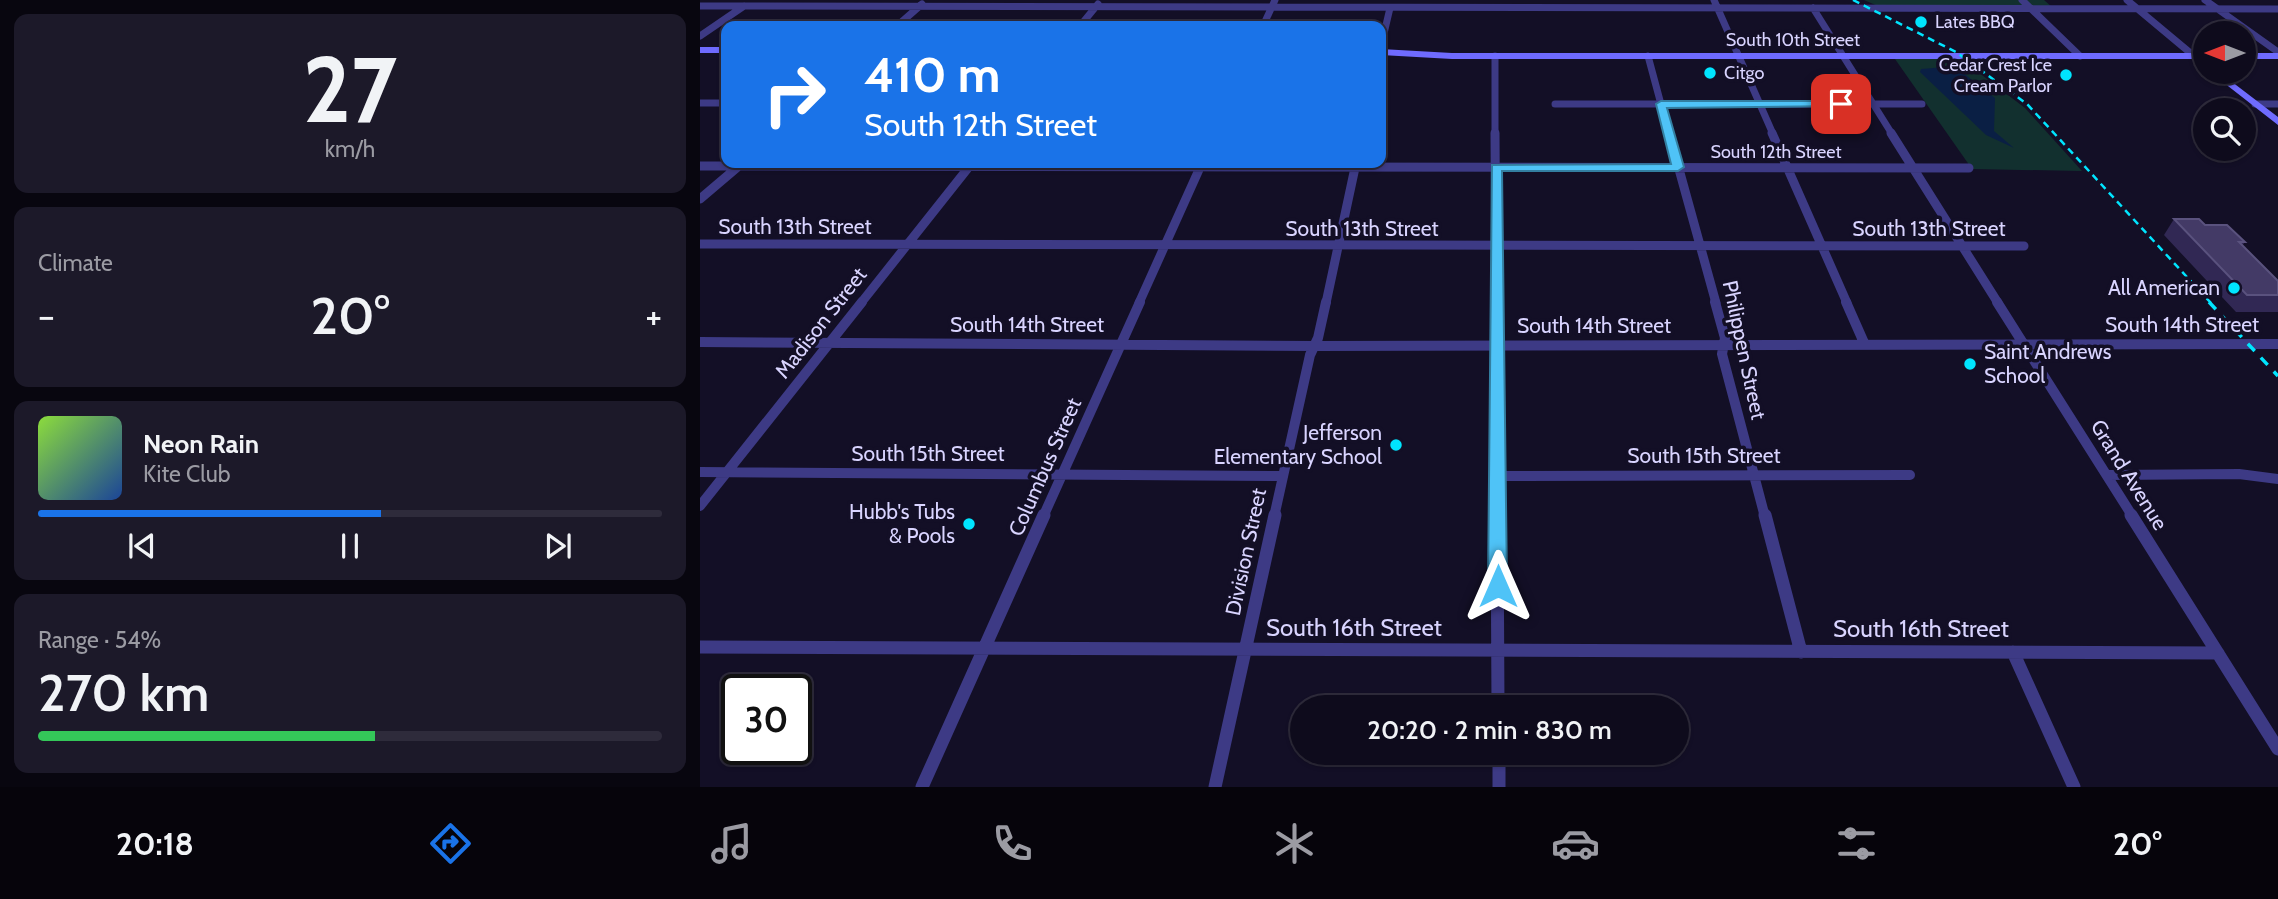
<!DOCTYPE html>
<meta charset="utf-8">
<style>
body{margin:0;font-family:Cabin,sans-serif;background:#1c1929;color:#f1f3f6;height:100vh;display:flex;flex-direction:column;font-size:26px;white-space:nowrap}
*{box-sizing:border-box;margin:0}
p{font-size:23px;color:#9b9ba3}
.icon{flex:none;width:38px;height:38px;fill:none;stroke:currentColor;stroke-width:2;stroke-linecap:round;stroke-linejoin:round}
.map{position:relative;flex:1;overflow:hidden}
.side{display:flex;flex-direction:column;gap:14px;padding:14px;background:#08060f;width:700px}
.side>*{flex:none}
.banner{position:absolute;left:21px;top:21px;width:665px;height:147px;border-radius:14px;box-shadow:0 2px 5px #0004,0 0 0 2px #2e2b3b;background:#1a73e8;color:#fff;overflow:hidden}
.needle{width:46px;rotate:270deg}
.tools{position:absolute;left:1493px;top:21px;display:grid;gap:14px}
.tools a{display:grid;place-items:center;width:63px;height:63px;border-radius:50%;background:#0e0b1c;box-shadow:0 2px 5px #0004,0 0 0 2px #2e2b3b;font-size:35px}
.speed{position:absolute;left:21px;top:674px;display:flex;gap:14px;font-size:35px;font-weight:700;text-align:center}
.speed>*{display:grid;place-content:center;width:91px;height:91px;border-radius:50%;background:#0e0b1c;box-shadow:0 2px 5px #0004,0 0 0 2px #2e2b3b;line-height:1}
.speed .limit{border:4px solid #111;border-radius:10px;background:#fff;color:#111}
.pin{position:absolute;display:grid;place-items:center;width:60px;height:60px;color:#fff;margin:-30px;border-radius:14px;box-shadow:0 4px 10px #0006}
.me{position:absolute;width:77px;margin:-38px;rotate:0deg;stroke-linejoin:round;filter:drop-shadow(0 0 5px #0008)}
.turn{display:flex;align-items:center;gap:24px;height:147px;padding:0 28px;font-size:32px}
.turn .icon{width:91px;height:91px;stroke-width:2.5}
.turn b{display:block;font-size:49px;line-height:60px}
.big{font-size:52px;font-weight:600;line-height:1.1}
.side .card{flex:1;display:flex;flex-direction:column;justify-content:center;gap:10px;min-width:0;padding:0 24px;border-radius:14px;background:#1c1929}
.side .dial{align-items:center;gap:0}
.dial b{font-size:91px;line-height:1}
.song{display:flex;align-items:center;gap:21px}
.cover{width:84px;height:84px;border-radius:10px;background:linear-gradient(135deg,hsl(90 70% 55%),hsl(220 70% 35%))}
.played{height:7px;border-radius:4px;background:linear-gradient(90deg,#1a73e8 55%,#2e2b3b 55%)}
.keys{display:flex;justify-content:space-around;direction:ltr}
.heat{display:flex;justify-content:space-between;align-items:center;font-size:38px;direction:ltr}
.charge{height:10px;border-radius:5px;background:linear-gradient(90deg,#34c759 54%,#2e2b3b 0)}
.trip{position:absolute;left:590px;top:695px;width:399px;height:70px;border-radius:35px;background:#0e0b1c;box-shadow:0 2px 5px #0004,0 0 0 2px #2e2b3b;font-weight:600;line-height:70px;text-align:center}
.menu{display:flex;height:112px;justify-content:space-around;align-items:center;background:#06040b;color:#9b9ba3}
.menu .icon{width:49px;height:49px}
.menu .current{color:#1a73e8}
.menu b{font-size:32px;color:#f1f3f6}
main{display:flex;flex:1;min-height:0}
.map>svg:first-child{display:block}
.green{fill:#12302f}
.water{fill:#0a1f44}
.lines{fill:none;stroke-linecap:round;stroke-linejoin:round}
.street-far3{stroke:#3d3a85;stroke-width:7}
.street-far2{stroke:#3d3a85;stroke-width:9}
.street-far1{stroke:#3d3a85;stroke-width:10}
.street{stroke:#3d3a85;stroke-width:13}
.secondary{fill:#6f6bff;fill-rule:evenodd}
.rail-far1{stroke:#00e5ff;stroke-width:2.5;stroke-dasharray:7 5;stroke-linecap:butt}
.rail{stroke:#00e5ff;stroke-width:3.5;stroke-dasharray:10 9;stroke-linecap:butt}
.wall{fill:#312854}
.building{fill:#433a66;stroke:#5a527e;stroke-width:2}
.route{fill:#4fc3f7;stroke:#337fa1;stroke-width:2}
.poi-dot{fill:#00e5ff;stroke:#130f26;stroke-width:2.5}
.labels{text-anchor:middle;stroke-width:7;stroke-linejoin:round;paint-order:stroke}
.far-poi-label{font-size:18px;fill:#d9d4ff;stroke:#130f26;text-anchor:start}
.far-street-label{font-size:18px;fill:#d9d4ff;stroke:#130f26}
.street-label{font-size:21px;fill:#d9d4ff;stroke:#130f26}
.poi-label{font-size:21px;fill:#d9d4ff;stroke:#130f26;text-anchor:end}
.near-street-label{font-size:24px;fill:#d9d4ff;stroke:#130f26}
</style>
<main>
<section class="side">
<div class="card dial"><b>27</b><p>km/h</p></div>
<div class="card"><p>Climate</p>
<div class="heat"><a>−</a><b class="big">20°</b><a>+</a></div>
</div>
<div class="card">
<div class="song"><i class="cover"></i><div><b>Neon Rain</b><p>Kite Club</p></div></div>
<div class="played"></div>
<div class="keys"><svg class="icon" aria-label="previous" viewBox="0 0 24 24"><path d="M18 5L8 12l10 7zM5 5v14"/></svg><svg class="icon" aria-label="pause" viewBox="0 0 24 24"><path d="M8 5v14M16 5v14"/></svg><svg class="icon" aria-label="next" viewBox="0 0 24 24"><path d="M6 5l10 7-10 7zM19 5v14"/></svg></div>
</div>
<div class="card"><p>Range · 54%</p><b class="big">270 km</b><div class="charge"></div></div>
</section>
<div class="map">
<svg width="1578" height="787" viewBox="0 0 1578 787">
<rect width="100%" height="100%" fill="#130f26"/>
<!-- green -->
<path class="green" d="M1164,0H1344L1352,7H1180Z
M1195,59H1261L1325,108L1382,171L1272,169Z"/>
<!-- water -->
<path class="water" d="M1246,67L1262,72L1295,98L1294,131L1314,148L1286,135L1220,72L1221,69Z"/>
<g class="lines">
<!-- street-far3 -->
<path class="street-far3" d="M1014,0L1073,134
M1322,0L1380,56
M1427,0L1494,56
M1505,0L1578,52
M0,6L1578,9
M1113,8L1192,134
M197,26L222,4
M380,26L398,4
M563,26L575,0
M0,36L44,6
M681,46L690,8
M795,56V134
M948,56L969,134
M0,103H26
M855,104H1222
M1555,104H1578"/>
<!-- street-far2 -->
<path class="street-far2" d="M795,133L796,303
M969,133L1016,303
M1072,133L1147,303
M1191,133L1298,303
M0,166L1269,168
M0,199L40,165
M0,244L1324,246
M161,303L272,163
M439,303L502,163
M626,303L656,163"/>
<!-- street-far1 -->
<path class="street-far1" d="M796,302L797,517
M1015,302L1025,338L1022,354L1065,517
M1146,302L1165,345
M1297,302L1433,517
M0,342L615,346L1578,344
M0,472L583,476
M1407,475L1539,474L1578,479
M798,476L1210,475
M0,506L162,302
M343,517L440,302
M574,517L610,355L618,338L626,302"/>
<!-- street -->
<path class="street" d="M797,515L798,707
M1065,515L1101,652
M1431,515L1578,749
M0,647L1518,653
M1313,652L1374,787
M799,752V787
M222,787L344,515
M515,787L575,515"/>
<!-- secondary -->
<path class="secondary" d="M0,47H26V53H0Z
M681,49L752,53H1505V59H752L681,55Z
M1544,53H1578V59H1544Z
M1510,72H1519L1578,117V125Z"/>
<!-- rail-far1 -->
<path class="rail-far1" d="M1153,0L1256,52L1327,104L1511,303"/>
<!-- rail -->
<path class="rail" d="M1509,302L1578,376"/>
</g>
<!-- wall -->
<path class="wall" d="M1474,219L1505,225L1545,242L1542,246L1578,281V312H1536L1464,235Z"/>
<!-- building -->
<path class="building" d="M1474,219H1499L1505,225H1527L1545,242H1539L1578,281V295H1547Z"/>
<!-- route -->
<path class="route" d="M1141,101L1146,104L1145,106L967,108L984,167L978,171H802L807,586L805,592H791L788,586L792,165L971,164L956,104L961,101Z"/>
<!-- markers -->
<g class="poi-dot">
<circle cx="1221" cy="22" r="7"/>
<circle cx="1010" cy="73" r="7"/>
<circle cx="1366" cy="75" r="7"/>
<circle cx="1534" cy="288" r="7"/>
<circle cx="1270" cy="364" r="7"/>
<circle cx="696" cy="445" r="7"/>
<circle cx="269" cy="524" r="7"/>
</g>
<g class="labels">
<!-- far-poi labels -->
<g class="far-poi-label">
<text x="1235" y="28">Lates BBQ</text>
<text x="1352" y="71" text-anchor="end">Cedar Crest Ice<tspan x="1352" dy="21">Cream Parlor</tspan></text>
<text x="1024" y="79">Citgo</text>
</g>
<!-- far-street labels -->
<g class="far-street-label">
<text x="1093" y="46">South 10th Street</text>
<text x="1076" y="158">South 12th Street</text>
</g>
<!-- street labels -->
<g class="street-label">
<text x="95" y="234">South 13th Street</text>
<text x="662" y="236">South 13th Street</text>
<text x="1229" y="236">South 13th Street</text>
<text transform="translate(121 323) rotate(-52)" y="7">Madison Street</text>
<text x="327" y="332">South 14th Street</text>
<text x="1482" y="332">South 14th Street</text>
<text x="894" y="333">South 14th Street</text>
<text transform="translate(1044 350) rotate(78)" y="7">Philippen Street</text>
<text x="228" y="461">South 15th Street</text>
<text x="1004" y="463">South 15th Street</text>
<text transform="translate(345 467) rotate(-66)" y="7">Columbus Street</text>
<text transform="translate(1429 475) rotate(58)" y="7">Grand Avenue</text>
<text transform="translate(546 552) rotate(-78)" y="7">Division Street</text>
</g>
<!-- poi labels -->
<g class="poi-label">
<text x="1520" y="295">All American</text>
<text x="1284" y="359" text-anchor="start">Saint Andrews<tspan x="1284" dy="24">School</tspan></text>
<text x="682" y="440">Jefferson<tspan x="682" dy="24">Elementary School</tspan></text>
<text x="255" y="519">Hubb's Tubs<tspan x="255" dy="24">&amp; Pools</tspan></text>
</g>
<!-- near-street labels -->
<g class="near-street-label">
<text x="654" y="636">South 16th Street</text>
<text x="1221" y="637">South 16th Street</text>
</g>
</g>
</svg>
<div class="tools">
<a><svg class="needle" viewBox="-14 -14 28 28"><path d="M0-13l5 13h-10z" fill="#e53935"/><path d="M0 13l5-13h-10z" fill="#9b9ba3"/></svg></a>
<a><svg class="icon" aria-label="search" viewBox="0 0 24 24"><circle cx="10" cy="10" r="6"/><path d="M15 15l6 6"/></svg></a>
</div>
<div class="speed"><div class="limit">30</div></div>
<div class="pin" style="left:1141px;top:104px;background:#d93025"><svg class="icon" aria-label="arrive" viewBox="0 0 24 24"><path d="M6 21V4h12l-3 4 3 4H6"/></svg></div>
<svg class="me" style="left:798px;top:586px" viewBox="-20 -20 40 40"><path d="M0-17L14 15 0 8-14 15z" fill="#4fc3f7" stroke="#fff" stroke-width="4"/></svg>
<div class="trip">20:20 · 2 min · 830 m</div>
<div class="banner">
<div class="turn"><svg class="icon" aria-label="right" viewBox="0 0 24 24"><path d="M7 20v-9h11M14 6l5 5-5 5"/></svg><div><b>410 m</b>South 12th Street</div></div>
</div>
</div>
</main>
<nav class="menu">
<b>20:18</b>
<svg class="icon current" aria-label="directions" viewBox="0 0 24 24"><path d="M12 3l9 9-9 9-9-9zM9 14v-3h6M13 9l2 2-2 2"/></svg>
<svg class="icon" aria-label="music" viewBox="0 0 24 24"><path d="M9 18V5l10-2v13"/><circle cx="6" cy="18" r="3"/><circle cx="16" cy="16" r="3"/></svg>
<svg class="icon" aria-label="phone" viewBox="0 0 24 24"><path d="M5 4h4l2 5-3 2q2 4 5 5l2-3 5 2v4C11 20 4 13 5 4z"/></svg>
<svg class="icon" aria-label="climate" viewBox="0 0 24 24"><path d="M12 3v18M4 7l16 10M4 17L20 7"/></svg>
<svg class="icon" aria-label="car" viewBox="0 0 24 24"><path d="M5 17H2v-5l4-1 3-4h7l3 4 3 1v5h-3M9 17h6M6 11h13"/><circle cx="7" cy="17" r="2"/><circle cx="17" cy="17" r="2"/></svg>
<svg class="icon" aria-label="filters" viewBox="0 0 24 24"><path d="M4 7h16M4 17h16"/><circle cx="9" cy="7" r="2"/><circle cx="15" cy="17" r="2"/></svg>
<b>20°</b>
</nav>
